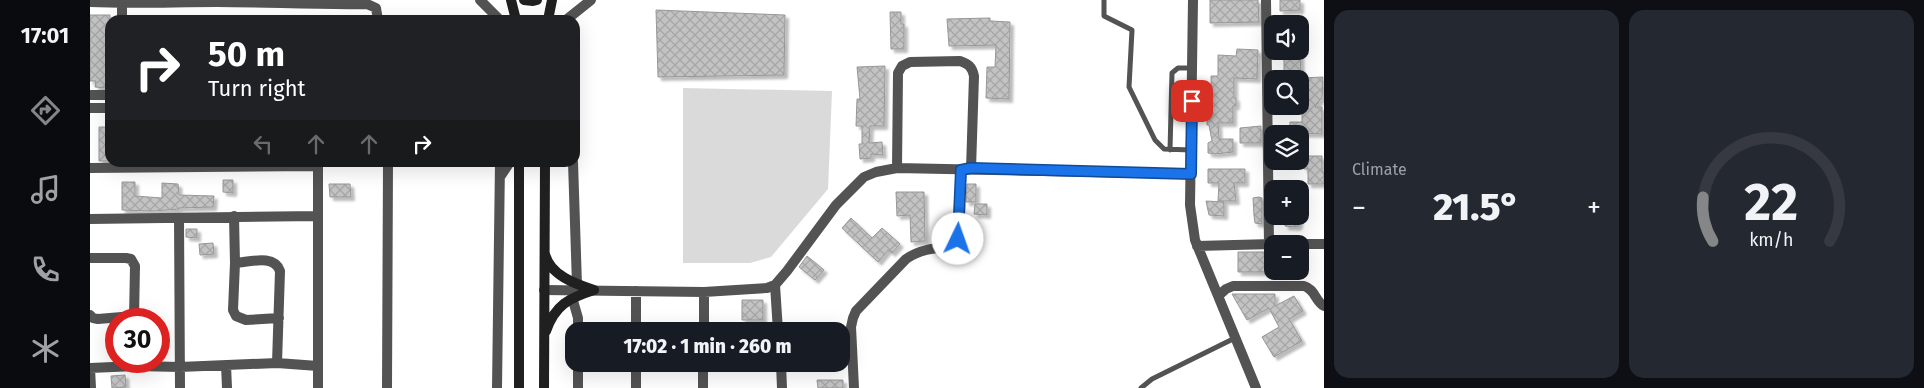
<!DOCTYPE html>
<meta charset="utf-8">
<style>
body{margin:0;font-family:"Fira Sans",sans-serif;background:#242831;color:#f1f3f6;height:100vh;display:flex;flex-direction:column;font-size:19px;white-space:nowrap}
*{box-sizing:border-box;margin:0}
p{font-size:16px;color:#9ea1a6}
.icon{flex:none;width:28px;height:28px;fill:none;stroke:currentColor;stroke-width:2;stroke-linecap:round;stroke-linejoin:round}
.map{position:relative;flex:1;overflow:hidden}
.sheet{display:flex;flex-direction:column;gap:10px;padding:10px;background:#0d0f14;width:600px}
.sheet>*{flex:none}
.guide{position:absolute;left:15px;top:15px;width:475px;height:152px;border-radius:15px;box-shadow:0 5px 20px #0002;background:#202124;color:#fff;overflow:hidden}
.buttons{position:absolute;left:1174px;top:15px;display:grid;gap:10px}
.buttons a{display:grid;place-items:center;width:45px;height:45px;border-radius:10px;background:#171b24;box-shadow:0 5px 20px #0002;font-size:25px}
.speed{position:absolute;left:15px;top:308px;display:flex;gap:10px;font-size:25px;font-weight:700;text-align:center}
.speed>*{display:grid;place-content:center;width:65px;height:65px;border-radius:50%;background:#171b24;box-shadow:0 5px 20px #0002;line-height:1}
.speed .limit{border:8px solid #d22;background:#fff;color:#111}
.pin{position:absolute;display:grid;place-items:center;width:42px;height:42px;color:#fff;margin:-21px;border-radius:10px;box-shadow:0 2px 8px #0006}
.me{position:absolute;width:55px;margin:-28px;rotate:3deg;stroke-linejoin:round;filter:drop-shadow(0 0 4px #0008)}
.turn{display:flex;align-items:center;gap:18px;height:105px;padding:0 20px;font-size:22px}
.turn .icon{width:65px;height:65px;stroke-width:2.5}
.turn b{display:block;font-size:35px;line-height:42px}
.lanes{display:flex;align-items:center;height:48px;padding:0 20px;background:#0003;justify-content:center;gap:25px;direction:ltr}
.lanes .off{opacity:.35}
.big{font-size:38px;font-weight:800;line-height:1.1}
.sheet .tile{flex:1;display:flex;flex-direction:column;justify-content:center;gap:8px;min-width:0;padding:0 18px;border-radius:15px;background:#242831}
.sheet .dial{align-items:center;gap:0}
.dial svg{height:130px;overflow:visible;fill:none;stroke:#363941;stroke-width:7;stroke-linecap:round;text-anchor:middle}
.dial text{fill:#f1f3f6;stroke:none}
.heat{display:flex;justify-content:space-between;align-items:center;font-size:28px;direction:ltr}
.sheet .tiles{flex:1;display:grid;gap:10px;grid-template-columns:repeat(2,1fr)}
.trip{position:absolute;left:475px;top:322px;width:285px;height:50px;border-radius:15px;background:#171b24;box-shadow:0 5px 20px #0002;font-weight:800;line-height:50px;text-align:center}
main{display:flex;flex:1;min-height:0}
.tab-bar{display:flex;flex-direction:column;width:90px;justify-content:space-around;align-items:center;background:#090b0e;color:#9ea1a6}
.tab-bar .icon{width:35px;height:35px}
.tab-bar .current{color:#858687}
.tab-bar b{font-size:22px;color:#f1f3f6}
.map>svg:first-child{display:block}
.park{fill:#dadada}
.building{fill:url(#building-cross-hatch);stroke:#979797;filter:url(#shadow)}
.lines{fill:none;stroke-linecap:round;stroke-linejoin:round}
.lane{stroke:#535353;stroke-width:5}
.street{stroke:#535353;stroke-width:10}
.secondary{stroke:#202020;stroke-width:10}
.route-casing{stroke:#114b97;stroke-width:12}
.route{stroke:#1a73e8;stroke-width:9}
</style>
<main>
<nav class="tab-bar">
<b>17:01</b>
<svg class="icon current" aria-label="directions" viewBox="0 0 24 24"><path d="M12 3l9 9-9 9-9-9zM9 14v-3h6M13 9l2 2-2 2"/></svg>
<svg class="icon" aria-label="music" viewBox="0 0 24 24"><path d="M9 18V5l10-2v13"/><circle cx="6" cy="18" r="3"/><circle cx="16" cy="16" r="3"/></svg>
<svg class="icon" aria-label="phone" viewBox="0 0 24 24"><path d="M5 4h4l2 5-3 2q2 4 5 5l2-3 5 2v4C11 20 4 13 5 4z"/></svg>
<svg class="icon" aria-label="climate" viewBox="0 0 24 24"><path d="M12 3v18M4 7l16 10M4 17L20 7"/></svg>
</nav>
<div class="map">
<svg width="1234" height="388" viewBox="0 0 1234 388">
<defs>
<pattern id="building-cross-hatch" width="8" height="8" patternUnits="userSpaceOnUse" patternTransform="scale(1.25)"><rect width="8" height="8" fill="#c3c3c3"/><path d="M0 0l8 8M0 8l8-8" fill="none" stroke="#a6a6a6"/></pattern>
<filter id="shadow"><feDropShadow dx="3.5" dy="3.5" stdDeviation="1" flood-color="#0004"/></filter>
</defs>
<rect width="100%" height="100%" fill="#fff"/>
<!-- park -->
<path class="park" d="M593,88L742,91L738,189L681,257L660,263H593Z"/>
<!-- building -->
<path class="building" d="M1120,0H1168L1169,22L1120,23Z
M1190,0H1210V10L1190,11Z
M566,10L695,15L694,75L568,77Z
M800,12H811V24H814V49H801Z
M0,15H20V65L17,64L16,88L5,87L6,81H0Z
M900,18V21L920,22L919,99L896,98L897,67H905L906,45L859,46L857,19Z
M1147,49L1168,50L1167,79L1144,78V98H1146V106H1143V123H1128L1129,139H1143V152L1125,154L1118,153V143L1122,141L1119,125H1117V114H1122L1121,76H1128V55L1146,56Z
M1210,52L1211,78L1233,77L1232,97L1225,107H1232V134L1199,133L1200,122H1212V99H1210V79H1194V57H1202V53Z
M795,66L794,126H780L779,143L792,142L793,155L781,154V158L770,159L769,144H772V126H766L767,99H770L767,67Z
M1171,126V143H1150V128Z
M9,127H20V161H9Z
M1210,156H1232V172H1234V184H1218V169H1214V164L1200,163V161H1210Z
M1118,169H1155V183H1144L1146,201H1128L1129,183H1118Z
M133,180H143V193L133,192Z
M32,182H45V196L72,198V183L88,184L89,195L124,196L123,207L89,208V209L62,211L32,210Z
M239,184H260L261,197H240Z
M877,184H886V202H876Z
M806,192H834L835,241L821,242L820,215L807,216Z
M1169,197L1172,198V224L1165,223L1164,215L1163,198Z
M1116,201L1134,202V216L1119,215Z
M885,204H897V215L884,214Z
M1195,216H1209V225L1206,227L1195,226Z
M761,218L782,238L792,228L810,244L802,253L798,250L788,262L752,228Z
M96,229H107V238L96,237Z
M123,243L124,254L110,255L109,244Z
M1148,252H1180L1181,272H1148Z
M717,256L734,270L725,280L709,267Z
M1142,294H1185V306L1204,296L1213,311L1199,319L1212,341L1184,357L1172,337L1189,327L1179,308L1157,320Z
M652,300H673V320H652Z
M35,375L36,387L22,388L21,376Z
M727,380H753V388H728Z"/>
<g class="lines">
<!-- lane -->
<path class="lane" d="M1014,0V16L1042,30L1039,87L1065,140L1074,149L1101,150
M1080,150L1082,73L1088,68H1102
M1051,388L1062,379L1145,338"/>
<!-- street -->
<path class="street" d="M390,0L410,20
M1103,0L1100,205L1105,240L1166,388
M1176,0L1179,244
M0,2C42,4 84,2 127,2C177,2 227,5 277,4L286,8L288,20
M32,20V4
M476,20L501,0
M0,95H20
M0,108H20
M228,162V388
M483,162L487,285
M0,168L228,166
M807,168L808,73L812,66L820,62L870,61C879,64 882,67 884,76L881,169
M410,177L420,162
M144,216L145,263L143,310L146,316L156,320L189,318
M89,218L90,388
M0,219L228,216
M1210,244H1234
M1107,246L1182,244
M0,258H36L41,259L45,266L44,319
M145,263C160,262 184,254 190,271L187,363
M685,285L688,331
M454,290L614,292L677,288L685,285L697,271L746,205L774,177L786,172L807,168L1101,174
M546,291V331
M1128,296L1136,289L1143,286H1214C1225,289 1225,301 1234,306
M482,297L488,318V331
M0,315L3,318L8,319L44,316
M614,331V292
M488,364V388
M546,364V388
M691,364L692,388
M136,365L137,388
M0,368L46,366L90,367L187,363L228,366
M0,368L1,388
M297,388L298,162
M407,388L410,162
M613,388V364
M764,388L761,327L763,318L766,311L816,259C830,249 846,248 863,246L866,244L868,239L871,170"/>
<!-- secondary -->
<path class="secondary" d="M421,0L426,20
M434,0L443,1L447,0
M458,20L462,0
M429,162V388
M455,254C460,275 485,284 504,290
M456,331C465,305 479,298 504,290
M454,388L455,162"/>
</g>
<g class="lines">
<defs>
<path id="route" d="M868,239L871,170L881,168L1101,174L1102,101"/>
</defs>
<!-- route casing -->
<use href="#route" class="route-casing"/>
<!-- route -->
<use href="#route" class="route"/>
</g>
</svg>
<div class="buttons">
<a><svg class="icon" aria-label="sound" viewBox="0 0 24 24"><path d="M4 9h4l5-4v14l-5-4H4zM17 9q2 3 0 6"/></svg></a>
<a><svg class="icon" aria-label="search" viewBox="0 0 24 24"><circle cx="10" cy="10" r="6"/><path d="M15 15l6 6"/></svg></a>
<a><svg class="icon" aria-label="layers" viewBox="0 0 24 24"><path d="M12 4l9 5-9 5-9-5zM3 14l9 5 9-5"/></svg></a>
<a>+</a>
<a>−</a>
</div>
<div class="speed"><div class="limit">30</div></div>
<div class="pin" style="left:1102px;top:101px;background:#d93025"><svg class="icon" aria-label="arrive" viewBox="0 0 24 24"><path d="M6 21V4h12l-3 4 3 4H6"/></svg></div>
<svg class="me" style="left:868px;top:239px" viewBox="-20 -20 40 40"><circle r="19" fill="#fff"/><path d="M0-13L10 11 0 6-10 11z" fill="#1a73e8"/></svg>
<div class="trip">17:02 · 1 min · 260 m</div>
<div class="guide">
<div class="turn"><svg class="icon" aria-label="right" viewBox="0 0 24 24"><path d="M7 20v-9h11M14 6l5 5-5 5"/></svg><div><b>50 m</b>Turn right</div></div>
<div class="lanes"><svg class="icon off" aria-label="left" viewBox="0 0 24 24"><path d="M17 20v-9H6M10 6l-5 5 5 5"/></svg><svg class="icon off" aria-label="ahead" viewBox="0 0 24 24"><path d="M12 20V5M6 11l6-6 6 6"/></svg><svg class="icon off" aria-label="ahead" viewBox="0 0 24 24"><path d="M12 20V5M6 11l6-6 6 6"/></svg><svg class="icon" aria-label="right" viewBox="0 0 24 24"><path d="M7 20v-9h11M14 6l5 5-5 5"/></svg></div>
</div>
</div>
<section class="sheet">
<div class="tiles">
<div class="tile"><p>Climate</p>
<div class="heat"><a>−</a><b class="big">21.5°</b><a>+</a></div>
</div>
<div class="tile dial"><svg viewBox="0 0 100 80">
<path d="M14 69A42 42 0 1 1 86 69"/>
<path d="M14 69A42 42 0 0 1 8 42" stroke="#858687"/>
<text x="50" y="56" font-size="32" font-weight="700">22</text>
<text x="50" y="72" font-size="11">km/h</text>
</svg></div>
</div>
</section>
</main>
